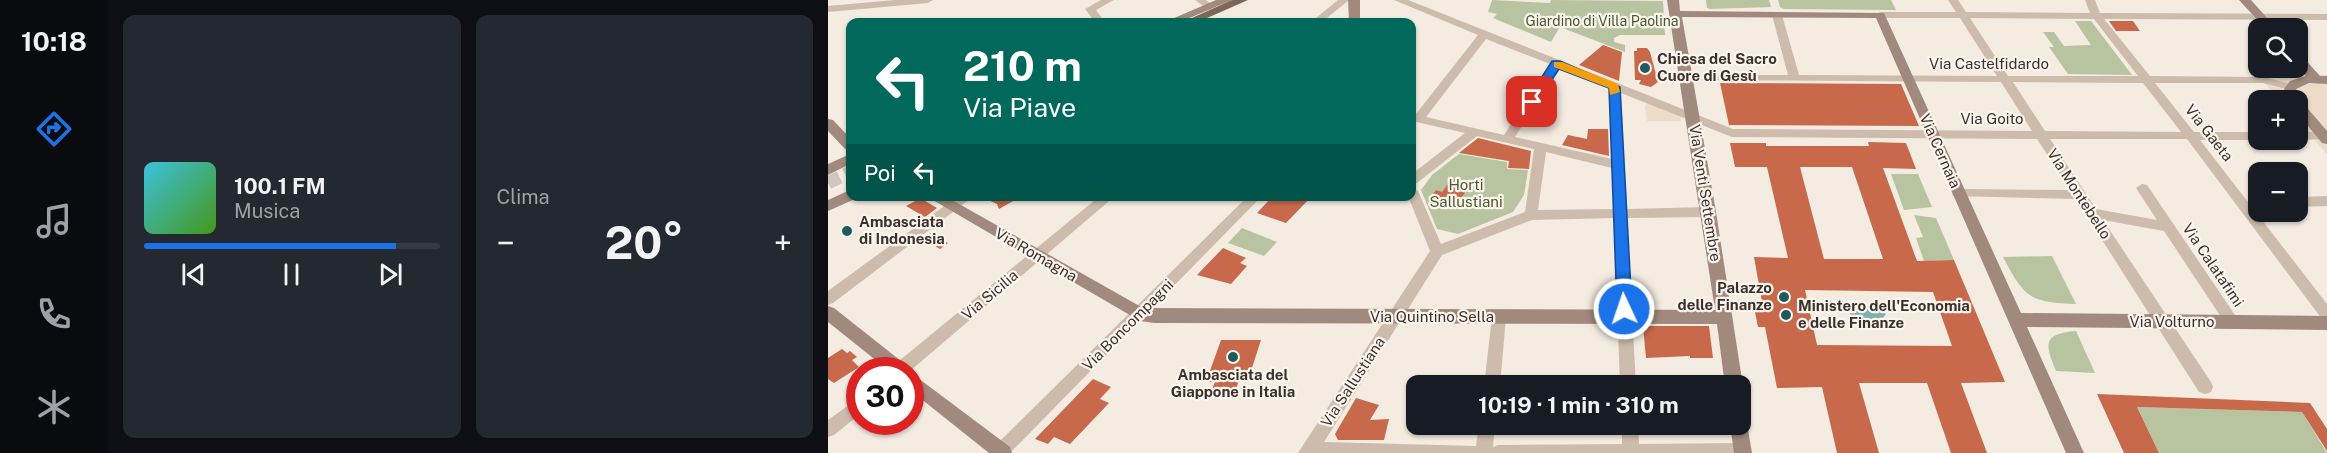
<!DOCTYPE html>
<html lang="it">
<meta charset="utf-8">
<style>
body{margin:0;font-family:"Public Sans",sans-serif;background:#242831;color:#f1f3f6;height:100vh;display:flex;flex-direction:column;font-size:22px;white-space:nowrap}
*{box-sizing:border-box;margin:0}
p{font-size:20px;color:#9ea1a6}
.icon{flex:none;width:33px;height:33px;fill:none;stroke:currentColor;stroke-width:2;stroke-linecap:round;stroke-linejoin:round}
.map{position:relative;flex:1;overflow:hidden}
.side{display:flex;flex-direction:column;gap:15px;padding:15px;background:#0d0f14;width:720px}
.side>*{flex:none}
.banner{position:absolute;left:18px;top:18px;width:570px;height:183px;border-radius:12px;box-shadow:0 2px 4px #0004;background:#00695c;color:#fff;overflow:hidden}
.tools{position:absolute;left:1420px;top:18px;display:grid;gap:12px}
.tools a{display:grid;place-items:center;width:60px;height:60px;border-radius:12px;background:#171b24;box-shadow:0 2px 4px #0004;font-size:30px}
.speed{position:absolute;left:18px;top:357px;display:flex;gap:12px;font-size:30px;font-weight:700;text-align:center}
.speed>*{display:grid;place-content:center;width:78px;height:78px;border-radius:50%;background:#171b24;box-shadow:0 2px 4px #0004;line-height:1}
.speed .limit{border:9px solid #d22;background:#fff;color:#111}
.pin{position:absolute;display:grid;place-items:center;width:51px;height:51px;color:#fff;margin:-26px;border-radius:12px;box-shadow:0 3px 9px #0006}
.me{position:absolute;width:66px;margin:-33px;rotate:357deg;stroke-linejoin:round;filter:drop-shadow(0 0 4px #0008)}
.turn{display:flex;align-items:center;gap:21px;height:126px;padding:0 18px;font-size:27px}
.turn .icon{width:78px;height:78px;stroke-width:2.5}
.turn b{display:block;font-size:42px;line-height:51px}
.then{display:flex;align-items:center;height:57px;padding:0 18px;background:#0003;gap:12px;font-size:22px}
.big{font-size:45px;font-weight:700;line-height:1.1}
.side .widget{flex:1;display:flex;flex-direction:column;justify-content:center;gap:9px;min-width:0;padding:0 21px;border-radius:12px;background:#242831}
.song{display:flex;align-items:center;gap:18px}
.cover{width:72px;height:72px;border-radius:9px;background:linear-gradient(135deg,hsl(190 70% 55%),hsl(100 70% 35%))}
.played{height:6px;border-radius:3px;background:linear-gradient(90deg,#1a73e8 85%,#363941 85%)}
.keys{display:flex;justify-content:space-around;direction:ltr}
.heat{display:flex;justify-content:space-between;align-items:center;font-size:33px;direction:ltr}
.side .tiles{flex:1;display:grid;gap:15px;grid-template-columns:repeat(2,1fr)}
.trip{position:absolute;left:578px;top:375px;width:345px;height:60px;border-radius:12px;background:#171b24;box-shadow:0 2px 4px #0004;font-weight:700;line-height:60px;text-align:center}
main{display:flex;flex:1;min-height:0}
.dock{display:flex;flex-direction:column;width:108px;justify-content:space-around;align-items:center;background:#090b0e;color:#9ea1a6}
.dock .icon{width:42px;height:42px}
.dock .selected{color:#1a73e8}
.dock b{font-size:27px;color:#f1f3f6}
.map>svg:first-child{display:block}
.green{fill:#b8c4a0}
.plaza{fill:#ecdcc8}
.water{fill:#7fb0b2}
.building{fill:#c8694b;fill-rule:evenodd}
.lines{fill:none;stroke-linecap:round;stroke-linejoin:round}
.primary-tunnel{stroke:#cfc6bd;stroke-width:13;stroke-dasharray:13 6;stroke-linecap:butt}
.street{fill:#cdbbac;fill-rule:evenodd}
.secondary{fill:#a18a7d;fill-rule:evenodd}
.primary{fill:#7d675c;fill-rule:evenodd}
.route{fill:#1a73e8;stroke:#114b97;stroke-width:1.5}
.slow{fill:#f59e0b}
.poi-dot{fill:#1f5a5e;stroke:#fbf5ee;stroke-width:2}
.labels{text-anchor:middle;stroke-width:4.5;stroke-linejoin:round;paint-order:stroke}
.far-park-label{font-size:14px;fill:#4a5a2e;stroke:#fbf5ee}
.poi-label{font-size:15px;font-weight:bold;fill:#3b302b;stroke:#fbf5ee;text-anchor:start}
.street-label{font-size:15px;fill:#3b302b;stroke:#fbf5ee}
.park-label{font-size:15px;fill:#4a5a2e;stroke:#fbf5ee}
</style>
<main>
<nav class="dock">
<b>10:18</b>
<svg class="icon selected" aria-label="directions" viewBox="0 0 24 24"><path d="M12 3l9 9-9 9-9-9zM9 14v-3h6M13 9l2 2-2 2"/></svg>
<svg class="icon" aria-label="music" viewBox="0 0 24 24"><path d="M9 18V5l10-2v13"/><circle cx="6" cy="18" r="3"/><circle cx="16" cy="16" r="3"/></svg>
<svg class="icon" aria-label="phone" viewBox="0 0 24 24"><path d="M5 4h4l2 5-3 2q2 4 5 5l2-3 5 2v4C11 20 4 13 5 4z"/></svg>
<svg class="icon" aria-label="climate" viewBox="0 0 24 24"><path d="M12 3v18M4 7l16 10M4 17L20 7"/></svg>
</nav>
<section class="side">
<div class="tiles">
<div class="widget">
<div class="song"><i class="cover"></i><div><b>100.1 FM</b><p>Musica</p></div></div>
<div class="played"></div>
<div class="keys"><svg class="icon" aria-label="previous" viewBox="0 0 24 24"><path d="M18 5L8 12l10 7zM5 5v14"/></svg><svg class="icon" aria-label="pause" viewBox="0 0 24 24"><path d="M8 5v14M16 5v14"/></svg><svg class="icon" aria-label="next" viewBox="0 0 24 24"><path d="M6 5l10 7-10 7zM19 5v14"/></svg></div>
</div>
<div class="widget"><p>Clima</p>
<div class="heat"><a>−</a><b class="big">20°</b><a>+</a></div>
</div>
</div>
</section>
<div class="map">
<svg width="1499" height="453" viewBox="0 0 1499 453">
<rect width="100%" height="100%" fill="#f4ebe1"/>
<!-- green -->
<path class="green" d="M664,0L722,3L723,0L835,1L837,35H792L786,38V42L797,45V52L732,27L723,42L665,18L669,14L660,12Z
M878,0H941L943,7L882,9L879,8Z
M950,0H1063L1068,10L956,9L952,7Z
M1247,21H1263L1304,75L1240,74L1221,47H1226L1215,32H1226L1236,46L1263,45Z
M631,154L679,162V169L700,170L696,195L685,212L630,234L609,229L593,190L604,175Z
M1063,174H1090L1104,207L1076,210Z
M1086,215L1108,218L1126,260L1096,261L1088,238L1095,237Z
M414,228L449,242L436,256L400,243Z
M1224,256L1248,304C1202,303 1196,297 1175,257Z
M1248,331L1267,373L1228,371C1217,344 1214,334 1248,331Z
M1309,407L1474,412L1499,453H1331Z"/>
<!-- plaza -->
<path class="plaza" d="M1429,75H1499V154L1470,121V100H1452Z
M821,100L852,113L853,121H819L817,107Z"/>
<!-- water -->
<path class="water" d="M1028,306L1048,307L1058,314L1052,322H1032L1022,314Z"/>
<!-- building -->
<path class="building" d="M1281,21H1305L1312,31H1288Z
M775,45L794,52L791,81L751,65Z
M809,48H819L822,52L830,82L823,87L811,84L813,80H807L806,51H809Z
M892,83L1073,84L1091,126L901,125Z
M760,129H780L781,156L734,145L740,135L759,139Z
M650,138L703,151L701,169L680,168L681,161L631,153Z
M1040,142L1078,143L1088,169L1055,168L1089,261L1126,260L1177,382L1133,383L1159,453H1123L1099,383H1031L1051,453H1009L994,387L949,388L937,327H930L925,302H934L926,257L960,258L939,167H907L902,143H938V146H1041ZM972,167H1024L1055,259H996ZM977,290L1105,292L1124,346L989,345Z
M624,179L643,184L629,204L603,197L608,190L614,192Z
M151,196H194L171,209L169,204Z
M445,196H484L458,223L429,213Z
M91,199H94L109,208L97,217L78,206Z
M103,233L120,243L112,249L94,238Z
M395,248L418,258L412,263L419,266L403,284L369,275Z
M815,326H881L885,358H862V356L818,358Z
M393,340H433L420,380H411L406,395H382L387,382H378Z
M14,349L19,353L22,351L29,357L24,360L31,367L6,383L0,379V358Z
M265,379L283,387L272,399L281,403L242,444L226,437L220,444L207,439Z
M1269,394L1482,403L1499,429V451L1474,412L1309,407L1331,453H1296Z
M528,398L551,405L542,420L561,419L556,440H510L507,434Z"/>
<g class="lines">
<!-- primary-tunnel -->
<path class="primary-tunnel" d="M0,183L22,172"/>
<!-- street -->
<path class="street" d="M67,0H105L100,3L0,12V6Z
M273,0H286L268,10L277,22H267L257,9Z
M367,0H378L386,7L381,10Z
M510,0H521L494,22H483Z
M566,0H580L905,129L1204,131L1173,82L853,80V76L857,75H960L944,15L949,12L954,15L971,75L1169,76L1132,18H1052L1047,15L1052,12H1128L1120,0H1130L1138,12L1262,13L1257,0H1267L1272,13L1499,14V20L1276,19L1322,76L1435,77L1467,85V89L1463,90L1435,83H1327L1366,132H1431V140H1372L1499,304V321L1494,319L1359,139H1222L1268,209L1329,220L1308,188L1314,184L1319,185L1409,318L1411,322L1409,326L1404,328L1399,326L1336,231L1275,220L1383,382L1385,387L1383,392L1377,394L1371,392L1248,199L1125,196L1124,193L1125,190L1130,189L1242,190L1209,139L904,137L793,93L799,209L881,207L888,212L881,217L799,218L808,386H792L786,218L704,220L614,255L496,442L648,446L651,424H667L665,447L670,445L794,444V424H810L811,444L915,443L921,446L923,453H470L602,251L580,196H584V187L590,191L613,244L697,212L706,149L649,136L589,183L584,184V174L637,133L584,121V113L588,114L650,35ZM1142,18L1266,19L1310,76H1180ZM658,39L722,64L676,135L598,117ZM731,68L781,88L784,159L687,137ZM1185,82L1315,83L1353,132L1217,131ZM718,152L784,168L786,209L710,210Z
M1470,132H1496L1499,133V139L1470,140Z
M130,196H146L5,303L0,305V291Z
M272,196H287L82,371L64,370L66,365Z
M420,196H434L182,453H162L165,448Z
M1499,196V206L1470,207V197Z
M671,311L676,313L678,317L672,386H656L664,317L666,313Z
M32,397V414L6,435L0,437V420Z"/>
<!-- secondary -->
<path class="secondary" d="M388,0H404L352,22H337Z
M520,0H532V22H521Z
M839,0H851L852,11L1056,13L1193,313L1499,316V330L1199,327L1256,453H1238L1048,18L854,17L888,212L915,386L912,391V386H897L889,324L326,323L312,321L98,196H117L315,308L887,310Z
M1411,0H1423L1448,28H1437Z
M1470,55L1474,56L1492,76H1499V84L1481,83L1468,89L1472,100L1471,102L1475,103L1499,131V144L1494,143L1470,114V100H1460L1456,89L1462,81L1478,76L1470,66Z
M0,119L5,120L22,138V150L17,149L0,131Z
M22,154V164L0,175V164Z
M22,190V196H28L27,199L0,211V200Z
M0,306L6,308L78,365L80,370H60L0,322Z
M82,372L182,447L184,453H161L82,390Z
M912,416L918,418L924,453H906L902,424H912Z"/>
<!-- primary -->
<path class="primary" d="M404,0H420L370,22H355Z"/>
</g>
<!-- route -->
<path class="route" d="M724,61H732L792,87L804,309L796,315L789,309L781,88L731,69L708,104H700L698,102Z"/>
<!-- slow -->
<path class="slow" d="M726,62H734L790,84L792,92L782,95L781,88L726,67Z"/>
<!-- markers -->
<g class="poi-dot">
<circle cx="817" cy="68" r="6"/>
<circle cx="19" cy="231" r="6"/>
<circle cx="956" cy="297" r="6"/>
<circle cx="958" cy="315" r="6"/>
<circle cx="405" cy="357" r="6"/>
</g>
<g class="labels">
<!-- far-park labels -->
<g class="far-park-label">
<text x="774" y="26">Giardino di Villa Paolina</text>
</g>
<!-- poi labels -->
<g class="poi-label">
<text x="829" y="64">Chiesa del Sacro<tspan x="829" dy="17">Cuore di Gesù</tspan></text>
<text x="31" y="227">Ambasciata<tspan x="31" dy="17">di Indonesia</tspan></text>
<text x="944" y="293" text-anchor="end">Palazzo<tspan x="944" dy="17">delle Finanze</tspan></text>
<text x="970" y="311">Ministero dell'Economia<tspan x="970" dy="17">e delle Finanze</tspan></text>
<text x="405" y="380" text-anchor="middle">Ambasciata del<tspan x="405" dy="17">Giappone in Italia</tspan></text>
</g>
<!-- street labels -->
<g class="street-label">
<text x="1161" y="69">Via Castelfidardo</text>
<text x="1164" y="124">Via Goito</text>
<text transform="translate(1381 133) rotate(52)" y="5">Via Gaeta</text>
<text transform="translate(1112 151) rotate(66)" y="5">Via Cernaia</text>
<text transform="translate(877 193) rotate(81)" y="5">Via Venti Settembre</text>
<text transform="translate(1251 194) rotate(57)" y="5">Via Montebello</text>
<text transform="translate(208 255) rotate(30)" y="5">Via Romagna</text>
<text transform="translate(1385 265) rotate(56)" y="5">Via Calatafimi</text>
<text transform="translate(162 295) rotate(-40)" y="5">Via Sicilia</text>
<text x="604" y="322">Via Quintino Sella</text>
<text x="1344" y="327">Via Volturno</text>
<text transform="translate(300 325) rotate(-45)" y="5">Via Boncompagni</text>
<text transform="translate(525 382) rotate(-57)" y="5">Via Sallustiana</text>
</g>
<!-- park labels -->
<g class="park-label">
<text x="638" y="190">Horti<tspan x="638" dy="17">Sallustiani</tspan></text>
</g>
</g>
</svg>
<div class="tools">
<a><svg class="icon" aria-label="search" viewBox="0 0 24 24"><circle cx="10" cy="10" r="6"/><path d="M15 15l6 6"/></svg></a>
<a>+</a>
<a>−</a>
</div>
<div class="speed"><div class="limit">30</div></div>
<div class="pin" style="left:704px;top:102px;background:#d93025"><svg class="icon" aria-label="arrive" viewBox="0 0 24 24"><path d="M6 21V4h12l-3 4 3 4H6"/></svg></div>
<svg class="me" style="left:796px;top:309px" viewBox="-20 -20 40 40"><circle r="17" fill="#1a73e8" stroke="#fff" stroke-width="3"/><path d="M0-11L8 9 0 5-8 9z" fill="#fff"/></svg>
<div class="trip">10:19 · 1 min · 310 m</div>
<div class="banner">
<div class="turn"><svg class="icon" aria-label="left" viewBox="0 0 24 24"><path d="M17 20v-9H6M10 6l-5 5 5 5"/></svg><div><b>210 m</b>Via Piave</div></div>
<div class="then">Poi<svg class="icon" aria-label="left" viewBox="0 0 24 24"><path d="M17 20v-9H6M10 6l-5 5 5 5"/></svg></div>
</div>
</div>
</main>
